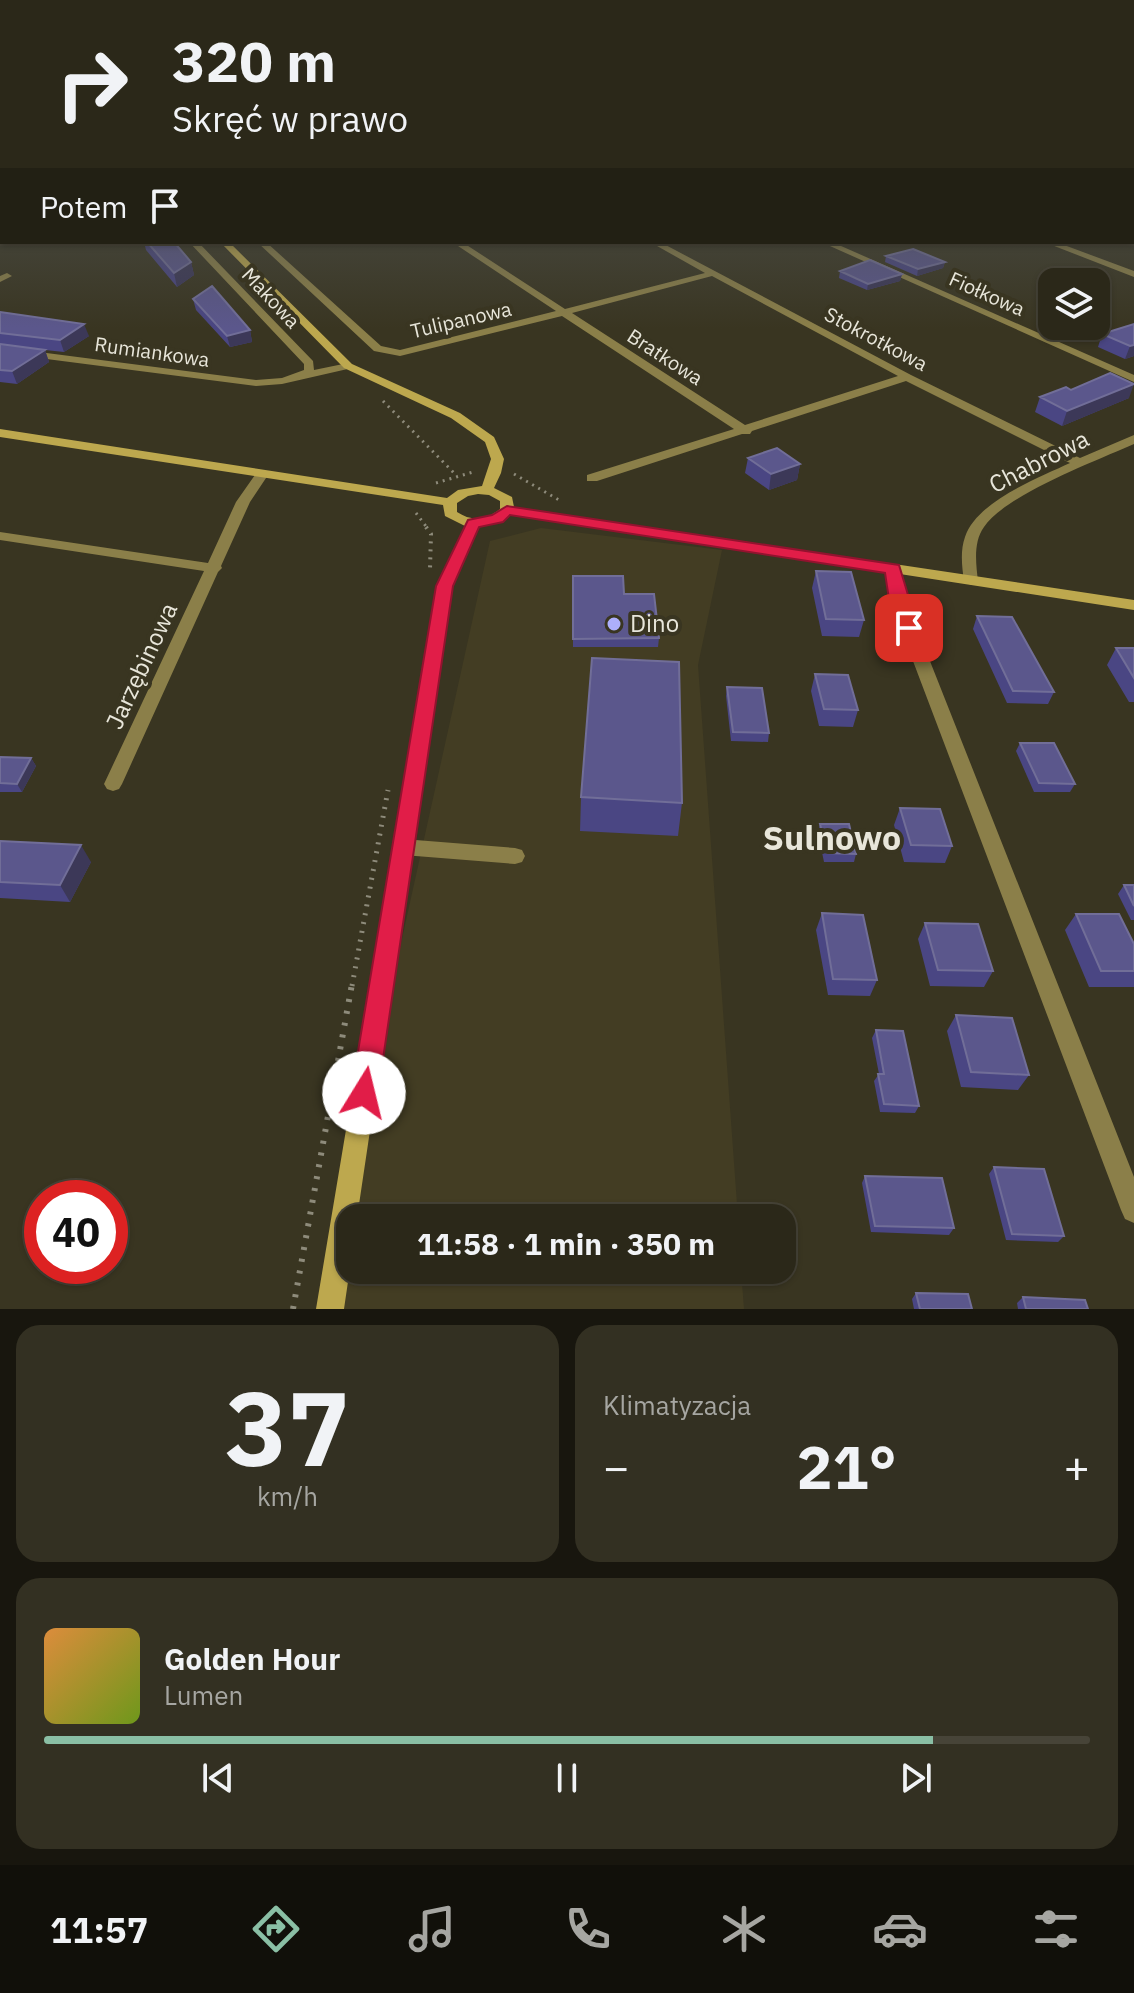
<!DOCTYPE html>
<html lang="pl">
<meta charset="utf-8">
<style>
body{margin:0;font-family:"IBM Plex Sans",sans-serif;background:#333022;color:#f1f3f6;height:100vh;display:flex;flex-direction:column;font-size:30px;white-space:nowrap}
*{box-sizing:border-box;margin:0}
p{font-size:26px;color:#a6a6a2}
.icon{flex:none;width:44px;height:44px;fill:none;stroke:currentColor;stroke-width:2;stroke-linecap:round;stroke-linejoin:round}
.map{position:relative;height:1309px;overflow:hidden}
.details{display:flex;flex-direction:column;gap:16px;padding:16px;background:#18160e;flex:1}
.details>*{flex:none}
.top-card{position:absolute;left:0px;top:0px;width:1134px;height:244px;box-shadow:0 2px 6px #0004,0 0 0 2px #474438;background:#2b2819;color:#f1f3f6;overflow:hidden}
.buttons{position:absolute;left:1038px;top:268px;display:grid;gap:16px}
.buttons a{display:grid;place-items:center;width:72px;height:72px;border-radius:16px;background:#2b2819;box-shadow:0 2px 6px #0004,0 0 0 2px #474438;font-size:40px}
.speed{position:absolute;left:24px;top:1180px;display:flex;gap:16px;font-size:40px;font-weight:700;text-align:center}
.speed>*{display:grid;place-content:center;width:104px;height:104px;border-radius:50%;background:#2b2819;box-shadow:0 2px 6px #0004,0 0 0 2px #474438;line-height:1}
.speed .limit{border:12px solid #d22;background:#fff;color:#111}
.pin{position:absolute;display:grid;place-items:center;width:68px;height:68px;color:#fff;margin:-34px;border-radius:16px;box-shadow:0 4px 12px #0006}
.me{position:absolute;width:88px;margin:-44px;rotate:9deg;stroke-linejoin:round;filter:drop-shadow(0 0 6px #0008)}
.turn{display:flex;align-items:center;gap:28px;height:168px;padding:0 40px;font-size:36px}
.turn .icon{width:104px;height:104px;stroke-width:2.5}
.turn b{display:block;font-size:56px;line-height:68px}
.then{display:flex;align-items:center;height:76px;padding:0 40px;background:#0003;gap:16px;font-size:30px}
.big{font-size:60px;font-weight:700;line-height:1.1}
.details .widget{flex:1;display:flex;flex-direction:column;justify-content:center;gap:12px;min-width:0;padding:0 28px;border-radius:24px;background:#333022}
.details .dial{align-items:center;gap:0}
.dial b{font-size:104px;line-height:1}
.song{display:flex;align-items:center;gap:24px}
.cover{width:96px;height:96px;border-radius:12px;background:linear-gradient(135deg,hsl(30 70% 55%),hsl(80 70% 35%))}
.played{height:8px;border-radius:4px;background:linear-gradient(90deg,#8abfa5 85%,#474438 85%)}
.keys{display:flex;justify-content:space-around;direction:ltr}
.heat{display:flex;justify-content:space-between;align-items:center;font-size:44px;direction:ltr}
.details .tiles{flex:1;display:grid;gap:16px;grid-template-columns:1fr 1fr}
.widget:last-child{grid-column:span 2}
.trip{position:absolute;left:336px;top:1204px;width:460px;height:80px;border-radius:24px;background:#2b2819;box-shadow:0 2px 6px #0004,0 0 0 2px #474438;font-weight:700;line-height:80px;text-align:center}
.tab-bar{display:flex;height:128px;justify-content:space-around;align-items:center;background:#11100a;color:#a6a6a2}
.tab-bar .icon{width:56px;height:56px}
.tab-bar .on{color:#8abfa5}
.tab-bar b{font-size:36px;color:#f1f3f6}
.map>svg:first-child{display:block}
.built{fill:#433d23}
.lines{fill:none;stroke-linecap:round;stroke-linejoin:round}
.path-far3{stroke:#8e8b7b;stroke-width:3;stroke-dasharray:2 5;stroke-linecap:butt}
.path-far2{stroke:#8e8b7b;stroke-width:4;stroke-dasharray:2 6;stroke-linecap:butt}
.path-far1{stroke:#8e8b7b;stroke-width:5;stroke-dasharray:2 7;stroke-linecap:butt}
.path{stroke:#8e8b7b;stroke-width:6;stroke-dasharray:3 9;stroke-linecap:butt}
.street{fill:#8b7f49;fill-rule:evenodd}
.secondary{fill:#bda84e;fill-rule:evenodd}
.wall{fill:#4a4683}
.shaded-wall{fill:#3c3858}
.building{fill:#5b578c;stroke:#716e98;stroke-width:2}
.route{fill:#e11d48;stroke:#92132f;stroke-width:2}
.poi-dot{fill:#adaffb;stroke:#393521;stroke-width:3}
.labels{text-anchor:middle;stroke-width:8;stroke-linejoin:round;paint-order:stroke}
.far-street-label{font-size:20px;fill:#e8e6da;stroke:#393521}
.street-label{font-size:24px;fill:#e8e6da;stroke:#393521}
.poi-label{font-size:24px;fill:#e8e6da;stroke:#393521;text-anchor:start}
.near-quarter-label{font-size:34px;font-weight:bold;fill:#e8e6da;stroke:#393521}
</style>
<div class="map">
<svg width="1134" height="1309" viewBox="0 0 1134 1309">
<rect width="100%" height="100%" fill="#393521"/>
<!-- built -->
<path class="built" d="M541,528L722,550L698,665L738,1218H350V1270H741L744,1309H320L490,541Z"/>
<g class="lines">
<!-- path-far3 -->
<path class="path-far3" d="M383,401L457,476
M514,474L559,500
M436,483L473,472
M416,513L428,529"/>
<!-- path-far2 -->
<path class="path-far2" d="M426,527L431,534L430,569"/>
<!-- path-far1 -->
<path class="path-far1" d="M352,986L388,790"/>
<!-- path -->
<path class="path" d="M293,1309L352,984"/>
<!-- street -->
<path class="street" d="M1132,184H1134V189H1132Z
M189,242H198L313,361L314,370L348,363L353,366L352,368L282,384L256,386L0,353V347L256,380L282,378L304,370V364Z
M257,242H266L381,346L400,350L556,311L452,242H462L565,309L705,273L650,242H660L911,375L1080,458L1134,435V444C1098,460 1005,495 984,527C973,542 976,564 978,581L971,585L964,581C962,567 960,551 965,537C977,501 1038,478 1070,463L906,381L752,431L750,434H742L597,481H587V475L734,429L562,316L400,356L374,351ZM712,276L898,376L745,425L572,313Z
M821,242H832L1134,375V382Z
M1044,242H1056L1134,271V277Z
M7,273L12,276L0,282V276Z
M262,471L268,475L250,502L221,566L222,568L218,572L122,784L119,789L113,791L107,789L104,784L204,571L0,540V532L208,563L236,502L257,472Z
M893,565L900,569L907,603L1134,1177V1223L1125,1219L1121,1210L891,603L886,569Z
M403,839L515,848L522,850L525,856L522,862L515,864L403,855L396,853L393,847L396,841Z"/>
<!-- secondary -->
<path class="secondary" d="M220,242H229L352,364L460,413L494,437L504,459L501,473L494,488L512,497L514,507L1134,600V610L510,514L499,522L478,527L451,586L357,1218H350V1268L344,1309H316L437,586L465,526L445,516L443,505L0,437V429L447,498L458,490L482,486L491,459L485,442L451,418L344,368ZM478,494L489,495L500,501V509C486,520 472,522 457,512V503L468,496Z"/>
</g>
<!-- wall -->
<path class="wall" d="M144,242H174L191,262L194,275L177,287L146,250Z
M886,256L945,262L943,268L917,276L885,262Z
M840,271L902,274L900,281L867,290L839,278Z
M193,299L250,330L252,342L230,347L196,310Z
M0,312L89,336L64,352L45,350L49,362L17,384L0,382Z
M1134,324V356L1125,359L1098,347L1102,334Z
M1071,390L1129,398L1062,426L1035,412L1040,397Z
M748,458L800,464L797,480L769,490L745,473Z
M816,571L864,620L859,637L822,636L812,588Z
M573,576L624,594L659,638L658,647H573Z
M977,616L1054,692L1048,704L1007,703L973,629Z
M1116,648H1134V702H1129L1107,665Z
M815,674L858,710L853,727L819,726L811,691Z
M727,687L769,733L768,742L731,741L726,696Z
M1020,743L1075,784L1070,792H1034L1016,751Z
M0,757L31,758L36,766L22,792H0Z
M581,797L682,803L678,836L580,831Z
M900,808L952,846L945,863L904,862L894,825Z
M820,824L856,854L854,862H824L818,833Z
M0,841L91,862L70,902L0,898Z
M1124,885H1134V920H1131L1118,894Z
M822,913L877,980L870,996L828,995L816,930Z
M1076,914L1134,944V987H1089L1065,930Z
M925,923L993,971L984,987L930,986L918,939Z
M956,1015L1029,1075L1018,1090L961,1087L947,1031Z
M876,1030L919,1106L915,1113L880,1112L874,1081L879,1074L872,1038Z
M994,1167L1064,1236L1058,1242L1006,1240L989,1174Z
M865,1176L954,1228L949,1235L871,1232L862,1183Z
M916,1293L972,1309H914L912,1299Z
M1023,1297L1088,1309H1018L1017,1303Z"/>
<!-- shaded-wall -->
<path class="shaded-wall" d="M191,262L194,275L177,287L174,273Z
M945,262L943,268L917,276L918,269Z
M902,274L900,281L867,290L868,284Z
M84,324L89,336L64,352L60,340Z
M250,330L252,342L230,347L227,336Z
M1134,345V356L1125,359L1130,346Z
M45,350L49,362L17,384L12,371Z
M1134,384L1129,398L1062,426L1067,411Z
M800,464L797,480L769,490L771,474Z
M31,758L36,766L22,792L17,784Z
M81,845L91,862L70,902L60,885Z"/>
<!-- building -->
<path class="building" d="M147,242H174L191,262L174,273Z
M913,249L945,262L918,269L886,256Z
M870,260L902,274L868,284L840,271Z
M212,286L250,330L227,336L193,299Z
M0,312L84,324L60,340L0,333Z
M1134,324V345L1130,346L1102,334Z
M0,344L45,350L12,371L0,370Z
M1110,373L1134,384L1067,411L1040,397L1066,387L1071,390Z
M777,448L800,464L771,474L748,458Z
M816,571L851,572L864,620L826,619Z
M573,576H623L624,594H654L659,638L573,639Z
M977,616L1012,617L1054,692L1013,691Z
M1116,648H1134V678Z
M592,658L679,662L682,803L581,797Z
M815,674L848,675L858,710L824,709Z
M727,687L762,688L769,733L733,732Z
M1020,743H1054L1075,784L1039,783Z
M0,757L31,758L17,784L0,783Z
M900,808L940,809L952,846L911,845Z
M820,824H849L856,854L827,853Z
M0,841L81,845L60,885L0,882Z
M1124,885H1134V906Z
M822,913L863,915L877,980L833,979Z
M1076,914H1119L1134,944V971H1101Z
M925,923L978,924L993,971L938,970Z
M956,1015L1012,1018L1029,1075L971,1072Z
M876,1030L903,1031L919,1106L884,1104L878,1074H884Z
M994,1167L1044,1169L1064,1236L1012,1234Z
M865,1176L942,1178L954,1228L875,1226Z
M916,1293L968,1294L972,1309H920Z
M1023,1297L1085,1300L1088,1309H1026Z"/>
<!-- sky -->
<linearGradient id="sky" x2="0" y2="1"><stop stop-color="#1f1d12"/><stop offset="0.44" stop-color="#4e514e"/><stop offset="1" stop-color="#4e514e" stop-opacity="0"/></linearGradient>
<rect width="1134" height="329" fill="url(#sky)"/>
<!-- route -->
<path class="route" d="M507,506L899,565L918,628L909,634C890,628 888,590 885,573L510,515L503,522L479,527L453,586L378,1093L374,1103L364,1107L355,1103L351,1093L436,586L468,520L492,515Z"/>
<!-- markers -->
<circle class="poi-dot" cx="614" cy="624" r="8"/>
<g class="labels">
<!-- far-street labels -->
<g class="far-street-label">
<text transform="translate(987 294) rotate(24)" y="7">Fiołkowa</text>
<text transform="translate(271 298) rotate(47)" y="7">Makowa</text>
<text transform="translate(461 320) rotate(-13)" y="7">Tulipanowa</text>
<text transform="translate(876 339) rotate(28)" y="7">Stokrotkowa</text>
<text transform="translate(152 352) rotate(8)" y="7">Rumiankowa</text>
<text transform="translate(665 357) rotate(33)" y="7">Bratkowa</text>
</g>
<!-- street labels -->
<g class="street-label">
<text transform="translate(1039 462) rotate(-27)" y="8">Chabrowa</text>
<text transform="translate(142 666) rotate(-65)" y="8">Jarzębinowa</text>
</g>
<!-- poi labels -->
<g class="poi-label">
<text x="630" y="632">Dino</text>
</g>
<!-- near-quarter labels -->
<g class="near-quarter-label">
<text x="832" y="850">Sulnowo</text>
</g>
</g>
</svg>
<div class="buttons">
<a><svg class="icon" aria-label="layers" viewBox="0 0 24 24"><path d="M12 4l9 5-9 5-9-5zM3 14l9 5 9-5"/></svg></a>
</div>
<div class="speed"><div class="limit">40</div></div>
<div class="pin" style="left:909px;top:628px;background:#d93025"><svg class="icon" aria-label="arrive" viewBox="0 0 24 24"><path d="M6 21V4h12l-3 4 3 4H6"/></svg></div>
<svg class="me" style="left:364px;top:1093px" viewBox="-20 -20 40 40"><circle r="19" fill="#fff"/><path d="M0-13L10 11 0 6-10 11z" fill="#e11d48"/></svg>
<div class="trip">11:58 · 1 min · 350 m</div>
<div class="top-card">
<div class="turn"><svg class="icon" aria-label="right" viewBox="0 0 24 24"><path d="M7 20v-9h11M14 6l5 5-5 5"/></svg><div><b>320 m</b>Skręć w prawo</div></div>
<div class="then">Potem<svg class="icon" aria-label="arrive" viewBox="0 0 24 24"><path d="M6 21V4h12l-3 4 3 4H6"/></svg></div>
</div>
</div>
<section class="details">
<div class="tiles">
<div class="widget dial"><b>37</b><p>km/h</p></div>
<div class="widget"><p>Klimatyzacja</p>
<div class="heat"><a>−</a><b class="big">21°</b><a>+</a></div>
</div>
<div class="widget">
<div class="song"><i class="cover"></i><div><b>Golden Hour</b><p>Lumen</p></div></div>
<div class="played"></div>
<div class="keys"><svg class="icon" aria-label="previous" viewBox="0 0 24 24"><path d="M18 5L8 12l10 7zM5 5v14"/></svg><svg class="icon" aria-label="pause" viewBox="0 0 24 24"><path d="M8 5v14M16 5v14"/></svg><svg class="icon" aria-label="next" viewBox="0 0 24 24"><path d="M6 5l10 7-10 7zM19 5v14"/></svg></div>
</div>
</div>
</section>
<nav class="tab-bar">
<b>11:57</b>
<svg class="icon on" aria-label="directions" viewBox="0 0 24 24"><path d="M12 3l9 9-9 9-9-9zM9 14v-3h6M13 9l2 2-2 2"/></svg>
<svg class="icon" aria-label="music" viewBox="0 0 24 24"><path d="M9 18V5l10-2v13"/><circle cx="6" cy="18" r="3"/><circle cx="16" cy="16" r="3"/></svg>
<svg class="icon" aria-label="phone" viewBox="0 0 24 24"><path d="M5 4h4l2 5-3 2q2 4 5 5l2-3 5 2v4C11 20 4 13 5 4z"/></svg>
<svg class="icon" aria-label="climate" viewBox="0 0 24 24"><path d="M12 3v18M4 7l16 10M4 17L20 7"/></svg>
<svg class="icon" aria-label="car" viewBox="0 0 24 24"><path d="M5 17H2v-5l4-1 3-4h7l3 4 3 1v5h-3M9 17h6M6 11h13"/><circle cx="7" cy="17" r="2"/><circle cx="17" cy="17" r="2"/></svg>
<svg class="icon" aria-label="filters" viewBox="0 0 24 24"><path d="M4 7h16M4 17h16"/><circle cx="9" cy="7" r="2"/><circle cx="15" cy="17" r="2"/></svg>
</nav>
